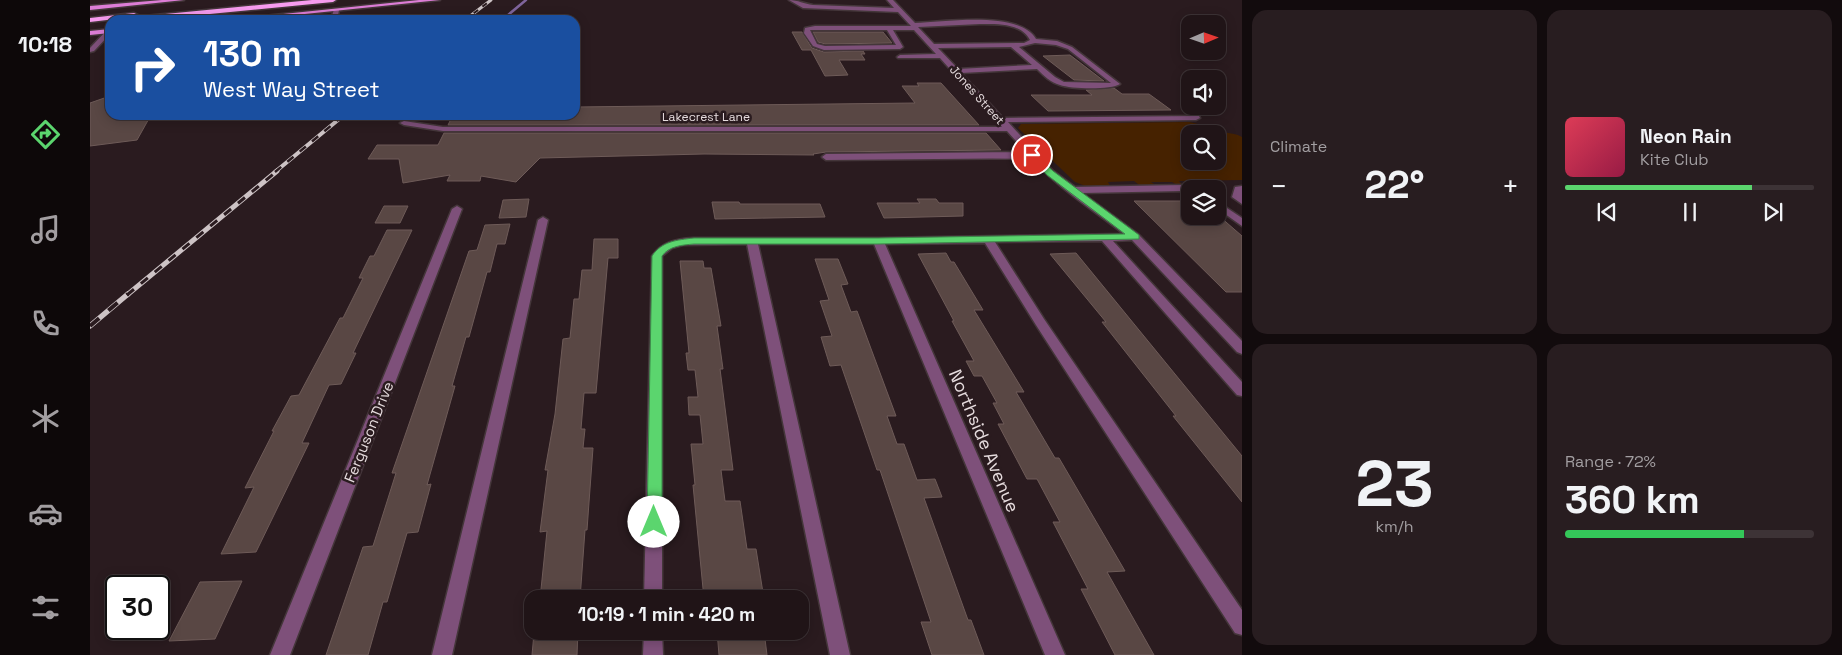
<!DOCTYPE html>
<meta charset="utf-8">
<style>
body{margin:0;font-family:"Space Grotesk",sans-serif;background:#281d20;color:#f1f3f6;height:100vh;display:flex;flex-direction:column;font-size:19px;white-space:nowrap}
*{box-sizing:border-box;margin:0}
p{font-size:16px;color:#a29ea1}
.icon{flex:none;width:28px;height:28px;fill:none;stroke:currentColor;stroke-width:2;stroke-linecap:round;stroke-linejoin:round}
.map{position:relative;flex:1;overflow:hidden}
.details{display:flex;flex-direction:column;gap:10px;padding:10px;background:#120b0d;width:600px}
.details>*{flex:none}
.top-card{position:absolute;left:15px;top:15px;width:475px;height:105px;border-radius:15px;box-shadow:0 2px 12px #0003,0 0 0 1px #3d3336;background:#1a4fa0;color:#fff;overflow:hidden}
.needle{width:32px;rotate:88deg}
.fabs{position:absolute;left:1091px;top:15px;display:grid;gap:10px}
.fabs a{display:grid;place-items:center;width:45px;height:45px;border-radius:10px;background:#201417;box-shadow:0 2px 12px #0003,0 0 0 1px #3d3336;font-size:25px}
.speed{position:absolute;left:15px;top:575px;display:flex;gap:10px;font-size:25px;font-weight:700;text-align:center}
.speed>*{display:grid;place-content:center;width:65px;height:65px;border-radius:50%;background:#201417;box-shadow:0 2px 12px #0003,0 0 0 1px #3d3336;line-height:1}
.speed .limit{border:2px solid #111;border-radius:8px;background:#fff;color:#111}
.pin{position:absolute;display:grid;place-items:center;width:42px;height:42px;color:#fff;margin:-21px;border:2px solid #fff;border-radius:50%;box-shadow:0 1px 5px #0007}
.me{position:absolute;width:55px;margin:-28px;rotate:0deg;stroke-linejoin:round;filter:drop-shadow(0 0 4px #0008)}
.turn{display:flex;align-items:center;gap:18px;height:105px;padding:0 15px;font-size:22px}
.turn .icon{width:65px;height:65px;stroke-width:2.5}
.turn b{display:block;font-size:35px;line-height:42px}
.big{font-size:38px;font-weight:700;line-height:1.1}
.details .tile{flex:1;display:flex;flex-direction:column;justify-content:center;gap:8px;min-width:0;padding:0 18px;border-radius:15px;background:#281d20}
.details .dial{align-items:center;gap:0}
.dial b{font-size:65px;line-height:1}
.song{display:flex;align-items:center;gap:15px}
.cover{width:60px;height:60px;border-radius:8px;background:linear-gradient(135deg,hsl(350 70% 55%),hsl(340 70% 35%))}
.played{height:5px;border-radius:2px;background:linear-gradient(90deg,#5bd56e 75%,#3d3336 75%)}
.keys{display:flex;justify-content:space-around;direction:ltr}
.heat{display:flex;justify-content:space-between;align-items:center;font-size:28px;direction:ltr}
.charge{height:8px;border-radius:4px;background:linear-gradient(90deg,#34c759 72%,#3d3336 0)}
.details .tiles{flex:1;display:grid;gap:10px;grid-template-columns:repeat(2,1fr)}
.trip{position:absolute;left:434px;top:590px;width:285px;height:50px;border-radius:15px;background:#201417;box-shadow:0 2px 12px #0003,0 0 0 1px #3d3336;font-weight:700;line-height:50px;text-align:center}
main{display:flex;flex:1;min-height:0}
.dock{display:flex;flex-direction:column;width:90px;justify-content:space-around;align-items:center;background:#0d0809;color:#a29ea1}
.dock .icon{width:35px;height:35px}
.dock .current{color:#5bd56e}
.dock b{font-size:22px;color:#f1f3f6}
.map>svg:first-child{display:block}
.green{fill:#462200;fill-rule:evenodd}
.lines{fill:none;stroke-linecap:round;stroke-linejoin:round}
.stream{stroke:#7f649c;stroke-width:2.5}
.building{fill:#594744;stroke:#6e5b58}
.minor-casing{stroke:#44363a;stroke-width:3}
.major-casing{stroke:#44363a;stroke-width:3}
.highway-casing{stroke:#44363a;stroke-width:3}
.minor{fill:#7e507a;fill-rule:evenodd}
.major{fill:#dd7dd6;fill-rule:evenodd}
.highway{fill:#f79bef;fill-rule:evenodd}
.rail-far3-casing{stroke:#cdc3c5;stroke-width:3}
.rail-far2-casing{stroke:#cdc3c5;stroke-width:4}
.rail-far1-casing{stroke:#cdc3c5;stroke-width:5}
.rail-casing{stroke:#cdc3c5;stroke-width:5.5}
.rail-far3{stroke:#2a1b1f;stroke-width:2;stroke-dasharray:5.5;stroke-linecap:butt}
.rail-far2{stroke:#2a1b1f;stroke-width:2.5;stroke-dasharray:8;stroke-linecap:butt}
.rail-far1{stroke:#2a1b1f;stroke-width:3;stroke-dasharray:9;stroke-linecap:butt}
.rail{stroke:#2a1b1f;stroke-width:4;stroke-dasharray:12;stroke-linecap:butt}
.route{fill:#5bd56e;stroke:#3b8a48}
.labels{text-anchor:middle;stroke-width:5;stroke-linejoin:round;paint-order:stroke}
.far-street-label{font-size:12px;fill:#e6dcde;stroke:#2a1b1f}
.street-label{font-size:15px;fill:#e6dcde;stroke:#2a1b1f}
.near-street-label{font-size:18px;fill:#e6dcde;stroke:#2a1b1f}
</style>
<main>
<nav class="dock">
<b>10:18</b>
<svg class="icon current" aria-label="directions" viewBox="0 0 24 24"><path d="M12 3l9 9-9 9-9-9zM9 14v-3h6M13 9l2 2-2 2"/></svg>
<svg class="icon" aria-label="music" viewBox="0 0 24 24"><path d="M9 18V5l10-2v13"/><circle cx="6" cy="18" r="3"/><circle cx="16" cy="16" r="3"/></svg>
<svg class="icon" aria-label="phone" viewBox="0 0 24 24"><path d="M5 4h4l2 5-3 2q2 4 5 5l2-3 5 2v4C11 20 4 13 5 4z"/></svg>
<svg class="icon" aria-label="climate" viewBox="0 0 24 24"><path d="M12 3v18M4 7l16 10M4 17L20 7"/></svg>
<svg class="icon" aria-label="car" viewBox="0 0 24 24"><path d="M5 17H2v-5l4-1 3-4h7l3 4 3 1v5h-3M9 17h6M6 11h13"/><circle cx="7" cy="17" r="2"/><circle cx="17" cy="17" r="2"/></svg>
<svg class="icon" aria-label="filters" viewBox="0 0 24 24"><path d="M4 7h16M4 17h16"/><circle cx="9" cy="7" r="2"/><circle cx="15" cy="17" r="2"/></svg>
</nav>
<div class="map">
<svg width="1152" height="655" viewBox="0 0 1152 655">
<rect width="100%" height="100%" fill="#2a1b1f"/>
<!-- green -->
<path class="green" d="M1099,122C1111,124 1122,129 1134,132C1141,134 1145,133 1152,137V180L1089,181L1093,186H1089L1082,182H1061L1067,186L1052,187L1044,181L1018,182L1020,186L998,187L985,182L928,128L931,124ZM1100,134H1128V161H1100Z"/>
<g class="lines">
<!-- stream -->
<path class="stream" d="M412,20L436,0"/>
</g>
<!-- building -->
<path class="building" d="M702,32H712L722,48L734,52L773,51L775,54H771L775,60H749L758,75L735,76L721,50H712Z
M723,32H793L802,43L735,44L728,42Z
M980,55L1014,81L984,80L953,56Z
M827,83H851L889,125H358L363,115H485V107L825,103L812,86H829Z
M1024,88L1032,94H1059L1081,110L958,111L941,95H1002L996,90Z
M20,96V115H61L47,140L0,146V103Z
M354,133H896L911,150L736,152L723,154L724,155L614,154L450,158L426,182L391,176L390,181H357L360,175L313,183L309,159H278L287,145H348Z
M439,199L436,217L409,218L413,200Z
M827,199H846L849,203H873V216L794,218L787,203H830Z
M1044,201H1100V216H1129L1152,236V292H1136Z
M622,202H649L650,204H730L735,217L625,219Z
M294,206H318L310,223H285Z
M420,224L415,244H407L400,272H397L379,337H376L362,386H365L337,485L341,484L328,532L317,533L297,602H293L278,655H236L273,547L283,546L306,473H302L379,251L387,250L395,225Z
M297,230H322L263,353H266L251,384L239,385L212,443H219L166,552L131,554L164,487L155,488L184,431H182L201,396L209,395L250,318H253L273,278H269L280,256H284Z
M504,239H528V258H518L506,393H494L491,429H495L493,448H503L497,530H495L490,599H450L457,531L450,532L458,470H455L465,414L473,339L480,338L484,299H489L492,270H502Z
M856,253L861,262H864L893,310H884L934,392H926L965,458H969L1035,571L1017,572L1064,655H1025L991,589H998L963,522H970L947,479H937L908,424H914L903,403H907L892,376H884L876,361H884L862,321H864L828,254Z
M986,253L1152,456V502L1083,416H1086L1012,322H1016L960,254Z
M725,259H748L758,284L751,285L761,312L767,311L806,416H797L807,444H814L827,480L845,479L852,497L834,498L878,620H881L894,655H842L831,622H841L790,470H787L751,365L740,366L731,337L742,336L730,301L739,300Z
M590,261H613L614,268H621L631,326H627L633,369H630L643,470H631L635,501H650L657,549H666L674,599H614L603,485H605L601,444H613L610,415H599L598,397H608L605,370H598L596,353H599Z
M152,581L125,639L79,641L110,582Z
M488,631L487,655H442L444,633Z
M627,631H674L677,655H629Z"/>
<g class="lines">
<defs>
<path id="minor" d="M699,0C708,0 714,4 723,5L804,8L797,0H803L825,23C855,22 929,10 946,39L967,41L982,47L1030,84C1021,90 981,89 970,85C960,82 954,76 947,69L871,73L913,118L1109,116L1110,118L1106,120L918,122L963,171L985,187L1094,185L1103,188L1100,189V193L1093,191L992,193L1049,235L1152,341V354L1147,352L1042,240L1023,241L1152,382V396L1147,395L1012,241L905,242L954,319L1152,610V635L1145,633L946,325L895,243L795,244L975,655H955L784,244H668L760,655H740L657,244L593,245L582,248L572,256V599H554L562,256C572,242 586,239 603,238H788L1034,234C1002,209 968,188 941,158L736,160L732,157L736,154L936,152L917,131H353L314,125L310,123L314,121L353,127H912L850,58H808L807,57L810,55L846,54L824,30H803L813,47L810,49L734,50L723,46L714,33L715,28L725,26H821L808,12L713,8ZM890,24C908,24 931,23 940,40L934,43L844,44L828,27ZM720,30H797L806,45L735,46L727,44ZM945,43L966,45L978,49L1021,83L974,82L965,77L929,47ZM921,47L942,65L868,69L848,48Z
M244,9L249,10L247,20H241Z
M20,29V34L4,51L0,52V48L17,30Z
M1152,186V204L1142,197L1145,187Z
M1128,202L1152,218V226L1128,209Z
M367,206L372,209L200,655H180L362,209Z
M453,217L458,220L362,655H342L448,220Z
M554,631H572L573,655H553Z"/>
<path id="major" d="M72,0H94L0,10V6Z
M329,0H350L157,20H135Z
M20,29V33L0,35V31Z"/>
<path id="highway" d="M222,0H246L243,2L58,20H32L34,18L0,22V18L44,13L48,15L44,17Z"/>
</defs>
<!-- minor casing -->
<use href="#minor" class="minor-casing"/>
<!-- major casing -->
<use href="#major" class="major-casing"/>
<!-- highway casing -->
<use href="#highway" class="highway-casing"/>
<!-- minor -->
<use href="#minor" class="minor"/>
<!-- major -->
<use href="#major" class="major"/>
<!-- highway -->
<use href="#highway" class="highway"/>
<defs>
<path id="rail-far3" d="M375,20L401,0"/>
<path id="rail-far2" d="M185,172L254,115"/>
<path id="rail-far1" d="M37,295L187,171"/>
<path id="rail" d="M0,326L38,294"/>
</defs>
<!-- rail-far3 casing -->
<use href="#rail-far3" class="rail-far3-casing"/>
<!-- rail-far2 casing -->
<use href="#rail-far2" class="rail-far2-casing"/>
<!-- rail-far1 casing -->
<use href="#rail-far1" class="rail-far1-casing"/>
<!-- rail casing -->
<use href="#rail" class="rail-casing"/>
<!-- rail-far3 -->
<use href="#rail-far3" class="rail-far3"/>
<!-- rail-far2 -->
<use href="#rail-far2" class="rail-far2"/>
<!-- rail-far1 -->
<use href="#rail-far1" class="rail-far1"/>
<!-- rail -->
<use href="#rail" class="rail"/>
</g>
<!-- route -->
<path class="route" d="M940,154H945L963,171L1049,235V239L788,244H604C592,245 579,246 572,256V522L569,527L564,529L559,527L557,522L562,256C572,241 587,240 604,238H788L1035,234L957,175L940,157Z"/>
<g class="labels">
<!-- far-street labels -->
<g class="far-street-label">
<text transform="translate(887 95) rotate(48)" y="4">Jones Street</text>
<text x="616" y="121">Lakecrest Lane</text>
</g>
<!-- street labels -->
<g class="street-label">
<text transform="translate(279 432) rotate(-68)" y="5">Ferguson Drive</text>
</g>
<!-- near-street labels -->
<g class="near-street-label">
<text transform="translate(894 441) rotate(67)" y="6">Northside Avenue</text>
</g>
</g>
</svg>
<div class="fabs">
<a><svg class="needle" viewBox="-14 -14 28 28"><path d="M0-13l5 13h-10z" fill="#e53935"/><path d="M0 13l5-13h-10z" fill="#a29ea1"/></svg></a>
<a><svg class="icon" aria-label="sound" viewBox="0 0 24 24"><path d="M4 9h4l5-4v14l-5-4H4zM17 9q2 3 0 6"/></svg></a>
<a><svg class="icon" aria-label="search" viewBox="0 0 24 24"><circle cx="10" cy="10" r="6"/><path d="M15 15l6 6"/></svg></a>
<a><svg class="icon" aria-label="layers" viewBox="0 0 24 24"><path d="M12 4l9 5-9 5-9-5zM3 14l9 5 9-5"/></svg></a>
</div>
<div class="speed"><div class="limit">30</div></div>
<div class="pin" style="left:942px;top:155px;background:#d93025"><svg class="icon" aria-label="arrive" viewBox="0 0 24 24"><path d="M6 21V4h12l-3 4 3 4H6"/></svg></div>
<svg class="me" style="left:564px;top:522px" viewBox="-20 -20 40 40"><circle r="19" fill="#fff"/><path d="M0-13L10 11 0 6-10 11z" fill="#5bd56e"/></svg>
<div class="trip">10:19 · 1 min · 420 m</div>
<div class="top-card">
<div class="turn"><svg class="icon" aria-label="right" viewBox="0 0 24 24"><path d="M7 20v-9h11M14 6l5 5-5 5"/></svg><div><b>130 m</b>West Way Street</div></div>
</div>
</div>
<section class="details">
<div class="tiles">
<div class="tile"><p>Climate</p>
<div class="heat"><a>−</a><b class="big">22°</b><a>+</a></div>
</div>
<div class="tile">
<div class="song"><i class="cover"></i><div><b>Neon Rain</b><p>Kite Club</p></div></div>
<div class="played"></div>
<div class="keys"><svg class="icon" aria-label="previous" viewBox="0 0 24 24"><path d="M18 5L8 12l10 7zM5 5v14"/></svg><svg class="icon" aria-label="pause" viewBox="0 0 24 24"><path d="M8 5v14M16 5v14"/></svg><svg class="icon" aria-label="next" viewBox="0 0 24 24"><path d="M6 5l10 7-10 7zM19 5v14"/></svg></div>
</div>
<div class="tile dial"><b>23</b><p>km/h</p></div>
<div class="tile"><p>Range · 72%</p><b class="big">360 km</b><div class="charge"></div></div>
</div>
</section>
</main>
